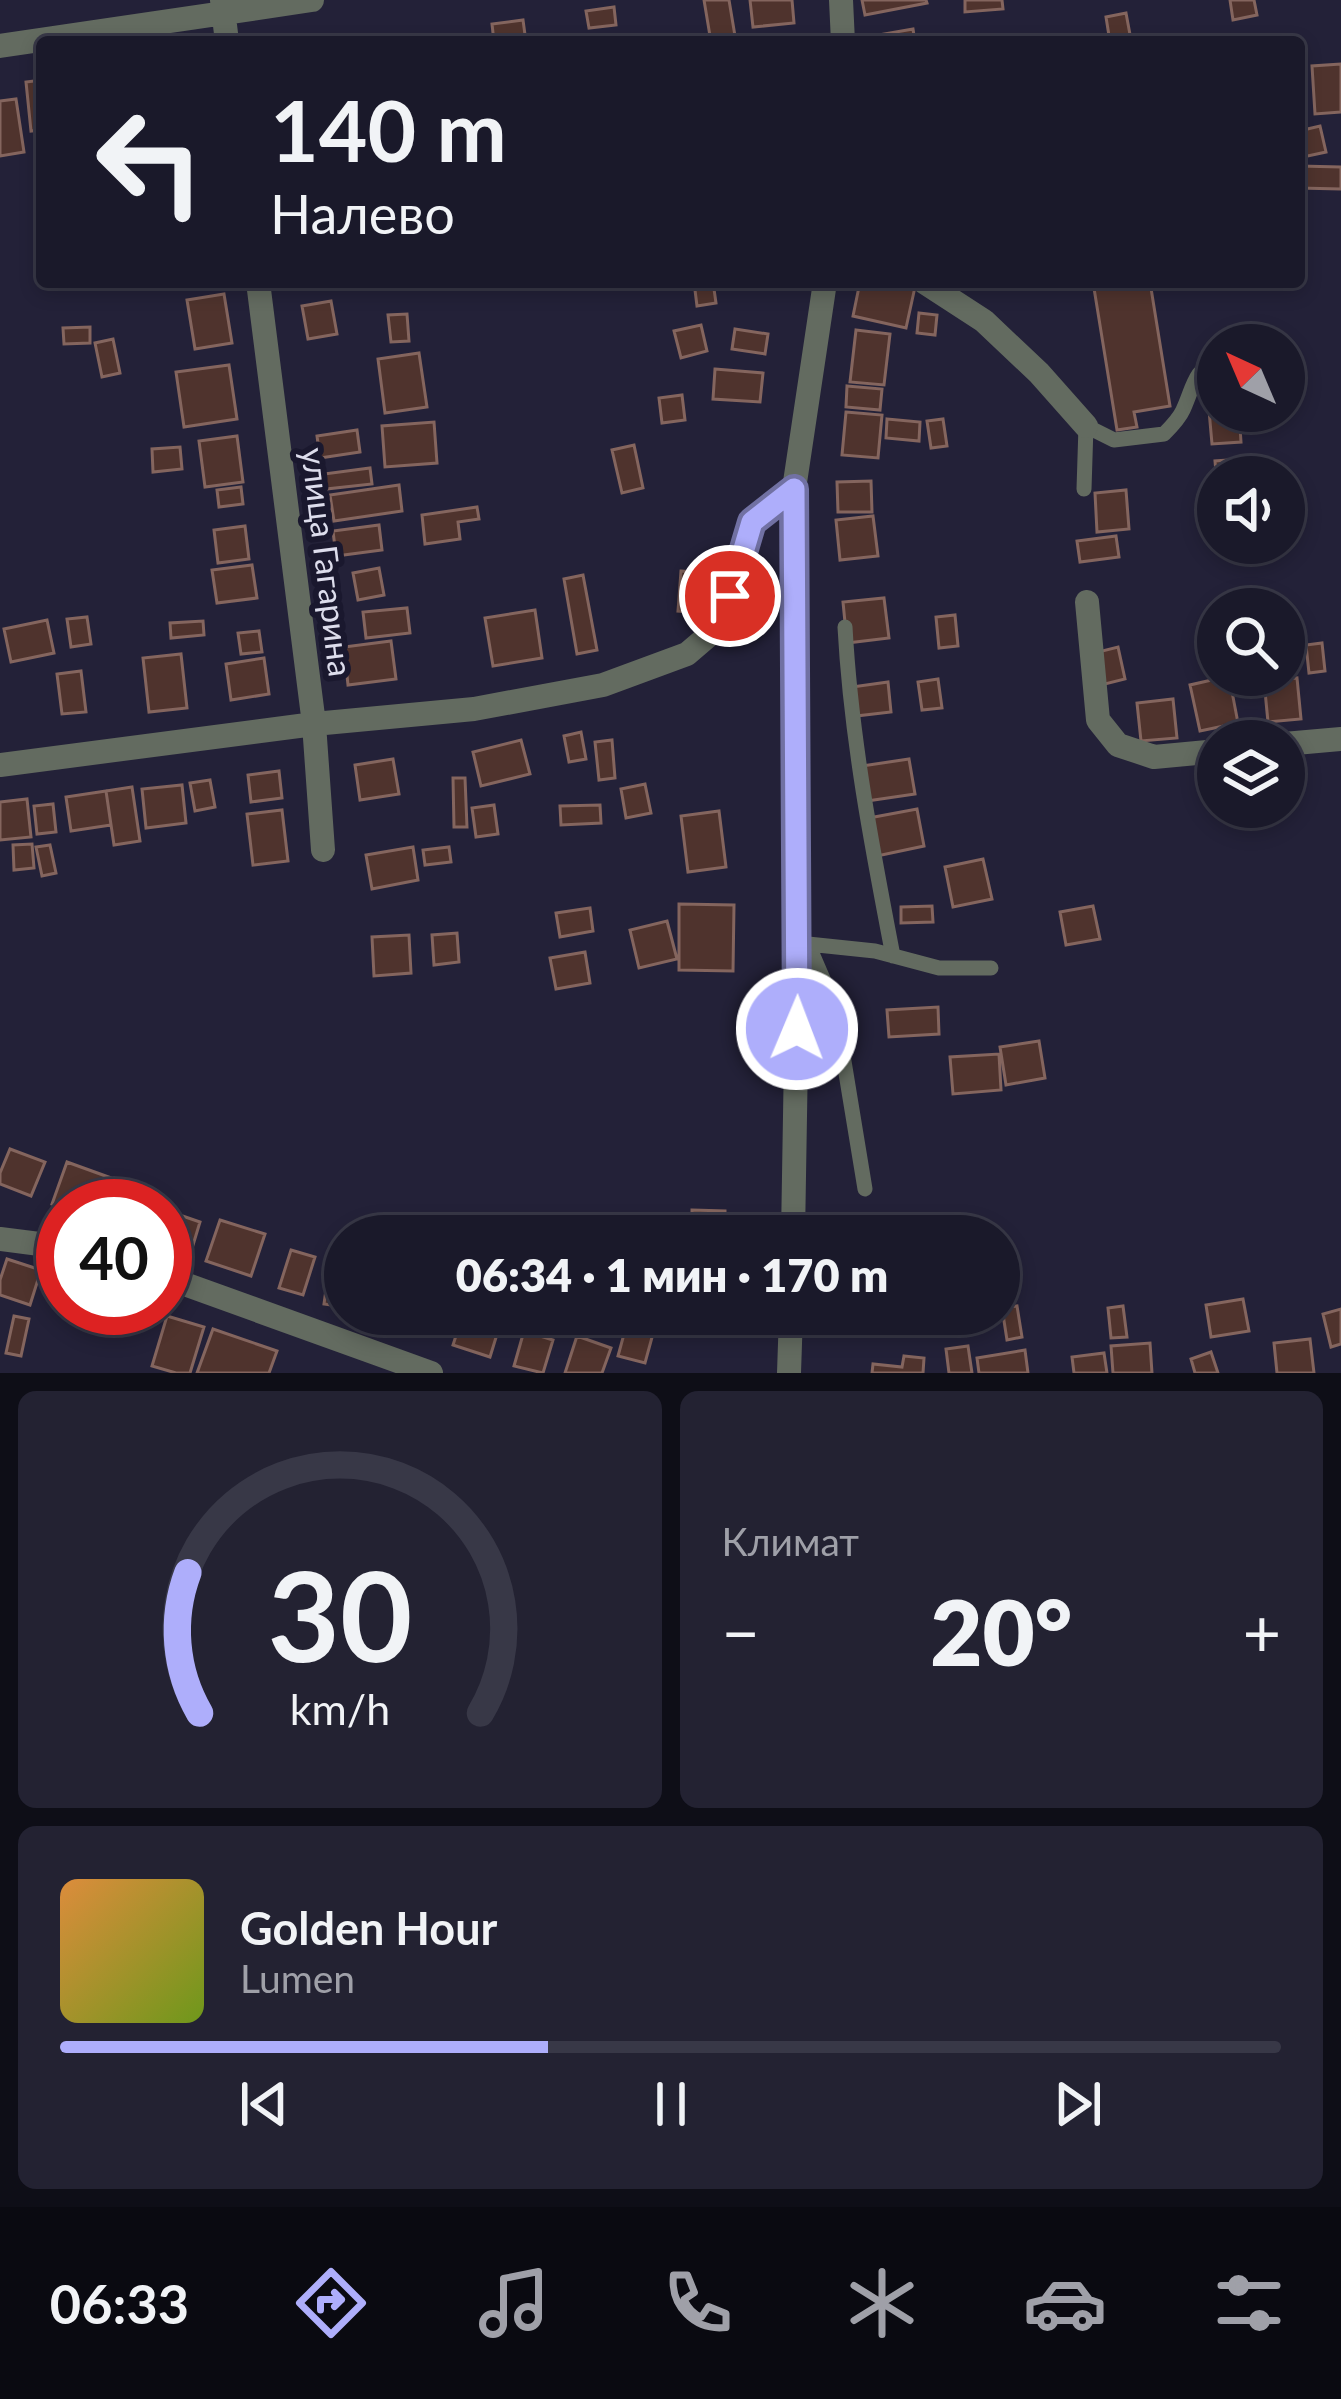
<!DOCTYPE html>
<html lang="ru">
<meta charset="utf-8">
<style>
body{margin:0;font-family:Lato,sans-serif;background:#232232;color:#f1f3f6;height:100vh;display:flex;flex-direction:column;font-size:45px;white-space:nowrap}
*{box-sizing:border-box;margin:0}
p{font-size:39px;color:#9fa0a8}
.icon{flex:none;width:66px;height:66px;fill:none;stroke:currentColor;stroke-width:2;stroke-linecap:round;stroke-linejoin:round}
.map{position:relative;height:1373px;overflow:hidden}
.sheet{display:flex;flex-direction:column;gap:18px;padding:18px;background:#0e0e17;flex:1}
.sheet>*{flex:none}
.banner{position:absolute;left:36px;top:36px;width:1269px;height:252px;border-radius:12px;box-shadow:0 6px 18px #0003,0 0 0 3px #383847;background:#1a192a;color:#f1f3f6;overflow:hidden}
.needle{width:78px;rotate:316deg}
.buttons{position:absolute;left:1197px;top:324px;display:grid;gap:24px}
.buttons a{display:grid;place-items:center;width:108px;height:108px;border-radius:50%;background:#1a192a;box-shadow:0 6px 18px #0003,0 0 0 3px #383847;font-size:60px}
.speed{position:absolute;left:36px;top:1179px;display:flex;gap:24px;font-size:60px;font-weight:700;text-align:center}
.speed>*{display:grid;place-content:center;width:156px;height:156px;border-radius:50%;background:#1a192a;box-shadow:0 6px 18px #0003,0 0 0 3px #383847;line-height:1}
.speed .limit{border:18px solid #d22;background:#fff;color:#111}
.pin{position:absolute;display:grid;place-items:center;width:102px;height:102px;color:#fff;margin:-51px;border:6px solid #fff;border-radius:50%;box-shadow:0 3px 12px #0007}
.me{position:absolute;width:132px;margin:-66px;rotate:1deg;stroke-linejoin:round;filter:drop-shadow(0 0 9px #0008)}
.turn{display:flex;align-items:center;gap:42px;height:252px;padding:0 36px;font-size:54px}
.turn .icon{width:156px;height:156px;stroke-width:2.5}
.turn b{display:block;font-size:84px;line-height:102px}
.big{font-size:90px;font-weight:800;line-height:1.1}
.sheet .tile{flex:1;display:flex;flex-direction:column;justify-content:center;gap:18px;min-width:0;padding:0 42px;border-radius:18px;background:#232232}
.sheet .dial{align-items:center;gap:0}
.dial svg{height:312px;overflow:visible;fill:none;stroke:#383847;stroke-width:7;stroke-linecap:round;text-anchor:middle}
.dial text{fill:#f1f3f6;stroke:none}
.song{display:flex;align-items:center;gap:36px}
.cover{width:144px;height:144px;border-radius:18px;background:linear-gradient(135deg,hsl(30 70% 55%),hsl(80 70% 35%))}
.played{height:12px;border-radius:6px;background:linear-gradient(90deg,#aeaefb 40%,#383847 40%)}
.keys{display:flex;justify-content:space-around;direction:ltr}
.heat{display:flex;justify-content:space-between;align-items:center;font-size:66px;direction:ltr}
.sheet .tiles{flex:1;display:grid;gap:18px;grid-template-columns:1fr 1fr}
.tile:last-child{grid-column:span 2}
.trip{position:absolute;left:324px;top:1215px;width:696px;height:120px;border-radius:60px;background:#1a192a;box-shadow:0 6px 18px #0003,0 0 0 3px #383847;font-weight:800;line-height:120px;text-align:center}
.dock{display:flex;height:192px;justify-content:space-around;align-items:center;background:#0a0a11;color:#9fa0a8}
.dock .icon{width:84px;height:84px}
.dock .current{color:#aeaefb}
.dock b{font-size:54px;color:#f1f3f6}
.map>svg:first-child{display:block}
.building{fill:#4f332d;stroke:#84655e;stroke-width:3}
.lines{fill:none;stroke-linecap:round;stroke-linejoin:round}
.service{stroke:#636b60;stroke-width:15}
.minor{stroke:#636b60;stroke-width:24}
.tertiary{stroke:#636b60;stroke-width:24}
.route-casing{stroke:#7171a3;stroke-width:30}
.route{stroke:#aeaefb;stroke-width:21}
.labels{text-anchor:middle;stroke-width:12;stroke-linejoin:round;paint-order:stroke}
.street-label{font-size:33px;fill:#ddddec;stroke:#1a182e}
</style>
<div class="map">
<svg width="1341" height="1373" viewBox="0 0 1341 1373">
<rect width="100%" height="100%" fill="#232138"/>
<!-- building -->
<path class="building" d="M704,0H729L736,42H711Z
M750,0H792L794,23L753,27Z
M862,0H926L927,3L865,15Z
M965,0H1002L1003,9L965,12Z
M1230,0H1254L1257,15L1233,20Z
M614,7L616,25L589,28L586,11Z
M1126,13L1131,40L1110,42L1106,17Z
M523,20L526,42H494L492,24Z
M913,29L915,42H874L873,36Z
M1341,64V112L1315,114L1312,66Z
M42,80V130L31,131L26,82Z
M16,99L24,152L0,156V101Z
M1320,126L1326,152L1303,157L1299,131Z
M1299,166L1341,167V189L1299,188Z
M694,282H713L716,303L697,306Z
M860,282H893L915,287L906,328L853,316Z
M1093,282H1150L1170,406L1134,412L1137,427L1117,430Z
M224,294L232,343L195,349L187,300Z
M331,301L337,334L308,339L302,306Z
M919,313L937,315L935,335L917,333Z
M407,314L409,341L391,342L388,315Z
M701,325L707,351L681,358L674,331Z
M90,327V343L64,344L63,328Z
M735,329L768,334L765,354L732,349Z
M856,330L890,334L884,385L850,382Z
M113,339L120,373L102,377L95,343Z
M419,353L427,407L385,413L378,359Z
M229,365L237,419L184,427L176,372Z
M715,369L763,373L760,402L713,399Z
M847,386L882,389L880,410L846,407Z
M682,395L685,420L662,423L659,398Z
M1218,398V411H1239L1241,442L1212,444L1208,399Z
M846,412L882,415L878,458L842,455Z
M887,419L920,422L919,441L886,438Z
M943,419L947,446L931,448L927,421Z
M434,422L437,463L385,467L382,426Z
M357,430L360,452L320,458L317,436Z
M237,436L243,482L205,487L199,441Z
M634,445L643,488L622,493L612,450Z
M180,447L182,469L153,472L152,449Z
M1257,458L1258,477H1218L1217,485L1215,461Z
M370,468L372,484L326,489L324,474Z
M871,481L872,512H838L837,482Z
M399,485L402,511L334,521L330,495Z
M241,487L243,504L219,507L217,490Z
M1126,490L1129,529L1097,532L1095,493Z
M477,507L479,519L458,522L460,539L425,544L422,515Z
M873,516L878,556L840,560L836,520Z
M379,525L382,550L336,556L333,531Z
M245,526L249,559L218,563L214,530Z
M1116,536L1119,557L1080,562L1077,541Z
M252,565L257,598L217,603L212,570Z
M379,568L384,595L358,600L353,573Z
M681,571L721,574L718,614L678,611Z
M583,575L597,650L577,654L564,579Z
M884,598L889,638L847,643L843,602Z
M407,608L410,633L366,638L363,612Z
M535,610L542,658L493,666L485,618Z
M955,615L958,646L939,648L936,617Z
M87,617L91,644L71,647L67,619Z
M47,620L54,653L11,662L4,629Z
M203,621L204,635L171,638L170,623Z
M259,631L262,652L241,654L238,633Z
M391,641L396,679L348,685L344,647Z
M1322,643L1325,671L1309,673L1306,645Z
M1118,647L1125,679L1105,684L1098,652Z
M181,654L187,708L149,712L143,658Z
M264,658L269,694L231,700L226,664Z
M81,671L86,712L62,714L57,674Z
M1229,676L1238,723L1200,731L1190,685Z
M1297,678L1301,719L1268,722L1264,681Z
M938,679L942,708L922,710L918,682Z
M888,682L891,712L856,716L852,687Z
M1173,699L1177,738L1141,741L1137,703Z
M581,732L586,759L569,762L564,736Z
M521,740L530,774L481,786L473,752Z
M612,740L615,778L599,780L595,742Z
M393,759L399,794L360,800L355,765Z
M909,759L915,794L867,801L862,766Z
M279,771L282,798L251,802L248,775Z
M453,778H465L467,827H454Z
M210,780L215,807L195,811L190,783Z
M645,784L651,813L626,818L621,789Z
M182,785L186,823L146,828L142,789Z
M132,787L140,841L114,845L106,791Z
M106,791L111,825L71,831L66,797Z
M27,799L31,837L0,840V802Z
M53,804L56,832L37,834L34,806Z
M494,805L498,834L476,837L472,808Z
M600,805L601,823L561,825L560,806Z
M917,809L924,846L877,856L869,818Z
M282,810L288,861L253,865L247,814Z
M719,811L726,867L688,872L681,816Z
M32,844L34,868L14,870L13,845Z
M50,845L56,873L42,876L36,847Z
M413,847L418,880L372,889L366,855Z
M449,847L451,862L425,865L423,850Z
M983,859L992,899L953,907L945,867Z
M679,904L734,905L733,971L679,970Z
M932,906L933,922L901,923V907Z
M1093,906L1100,939L1066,945L1060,912Z
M590,908L593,931L560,937L556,913Z
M667,921L677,959L639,968L630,930Z
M457,933L459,962L434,965L432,935Z
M409,935L411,973L374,976L372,937Z
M585,952L590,983L556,989L550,958Z
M938,1007L939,1034L889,1037L887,1010Z
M1039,1041L1045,1078L1006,1085L1000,1047Z
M999,1054L1001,1090L953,1094L950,1057Z
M10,1149L45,1162L31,1196L0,1184V1173Z
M67,1162L114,1179L104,1206L63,1208L52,1204Z
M692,1210L725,1211V1229H692Z
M168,1211L200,1222L190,1255L165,1247V1221Z
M220,1220L265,1234L251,1276L206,1261Z
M291,1250L315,1257L303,1295L279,1288Z
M7,1259L41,1270L30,1305L0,1295V1280Z
M329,1268L345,1270V1307L324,1304Z
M1243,1299L1249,1331L1211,1337L1206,1305Z
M1017,1306L1022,1337L1007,1340L1002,1308Z
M1123,1306L1127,1337L1111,1338L1108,1308Z
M71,1308H122L114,1331L69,1314Z
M1341,1309V1344L1331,1347L1323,1314Z
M463,1314H490L502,1318L490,1357L453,1345Z
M14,1316L29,1319L21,1356L6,1353Z
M167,1316L204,1327L190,1373H176L152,1366Z
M627,1323L654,1330L645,1363L618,1356Z
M213,1329L277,1351L269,1373H197Z
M524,1331L553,1340L543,1373L514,1366Z
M577,1336L611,1348L602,1373H565Z
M1310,1339L1314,1373H1277L1274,1343Z
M1150,1343L1152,1373H1113L1111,1346Z
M968,1346L972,1373H949L946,1349Z
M1025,1350L1028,1373H979L977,1358Z
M1211,1352L1218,1373H1195L1191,1359Z
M1104,1353L1107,1373H1074L1072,1357Z
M904,1356L924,1358L923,1373H872L873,1364L902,1367Z"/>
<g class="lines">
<!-- service -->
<path class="service" d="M1084,489L1086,426L1114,440L1164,434C1171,427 1179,419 1183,410C1193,389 1194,368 1218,361
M845,627C851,738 872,847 893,956
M805,942L808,944L875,951L939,968H991
M808,944L830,995L841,1043L865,1189"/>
<!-- minor -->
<path class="minor" d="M222,0L227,42
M0,46L312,0
M258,282L314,724L323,850
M924,282L984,321L1039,373L1086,426
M1087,602L1098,720L1118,745L1154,757L1218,751
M1284,744L1341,739
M0,765L314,724L474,709L603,685L687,654L722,624L752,522L794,489
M0,1239L63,1247
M165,1277L431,1373"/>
<!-- tertiary -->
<path class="tertiary" d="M841,0L843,42
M793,1236L798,936L794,489L825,282
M789,1373L791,1314"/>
</g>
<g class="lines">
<defs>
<path id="route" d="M730,596L752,522L794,489L797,1029"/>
</defs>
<!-- route casing -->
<use href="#route" class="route-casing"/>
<!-- route -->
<use href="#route" class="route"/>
</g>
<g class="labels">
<!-- street labels -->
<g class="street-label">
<text transform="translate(327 562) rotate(83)" y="12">улица Гагарина</text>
</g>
</g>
</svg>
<div class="buttons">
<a><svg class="needle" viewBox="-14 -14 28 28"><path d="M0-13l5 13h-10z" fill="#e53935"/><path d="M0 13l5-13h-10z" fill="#9fa0a8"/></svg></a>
<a><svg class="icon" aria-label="sound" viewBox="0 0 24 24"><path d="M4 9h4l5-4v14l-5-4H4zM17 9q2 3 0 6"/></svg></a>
<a><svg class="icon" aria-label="search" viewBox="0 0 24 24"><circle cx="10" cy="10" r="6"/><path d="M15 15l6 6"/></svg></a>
<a><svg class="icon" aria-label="layers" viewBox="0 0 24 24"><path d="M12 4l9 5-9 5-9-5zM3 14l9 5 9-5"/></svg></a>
</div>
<div class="speed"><div class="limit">40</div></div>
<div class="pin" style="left:730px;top:596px;background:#d93025"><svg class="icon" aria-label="arrive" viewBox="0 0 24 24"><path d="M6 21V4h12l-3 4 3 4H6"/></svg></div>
<svg class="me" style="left:797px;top:1029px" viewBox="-20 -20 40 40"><circle r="17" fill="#aeaefb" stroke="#fff" stroke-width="3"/><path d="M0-11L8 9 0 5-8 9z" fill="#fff"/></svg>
<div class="trip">06:34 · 1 мин · 170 m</div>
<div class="banner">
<div class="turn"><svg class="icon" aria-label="left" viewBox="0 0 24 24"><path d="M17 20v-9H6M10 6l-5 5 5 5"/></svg><div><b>140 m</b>Налево</div></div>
</div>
</div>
<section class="sheet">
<div class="tiles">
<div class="tile dial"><svg viewBox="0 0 100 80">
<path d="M14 69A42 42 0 1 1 86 69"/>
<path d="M14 69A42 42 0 0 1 11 33" stroke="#aeaefb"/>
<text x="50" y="56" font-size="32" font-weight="700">30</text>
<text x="50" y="72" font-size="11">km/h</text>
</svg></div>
<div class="tile"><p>Климат</p>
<div class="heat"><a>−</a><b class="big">20°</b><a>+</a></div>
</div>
<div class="tile">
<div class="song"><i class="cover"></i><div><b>Golden Hour</b><p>Lumen</p></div></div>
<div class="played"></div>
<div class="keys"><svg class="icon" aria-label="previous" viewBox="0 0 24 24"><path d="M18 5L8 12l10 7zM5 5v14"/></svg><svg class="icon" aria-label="pause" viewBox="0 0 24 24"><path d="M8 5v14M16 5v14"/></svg><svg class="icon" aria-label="next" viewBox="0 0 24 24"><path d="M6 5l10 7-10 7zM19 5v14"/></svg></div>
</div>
</div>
</section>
<nav class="dock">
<b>06:33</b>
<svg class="icon current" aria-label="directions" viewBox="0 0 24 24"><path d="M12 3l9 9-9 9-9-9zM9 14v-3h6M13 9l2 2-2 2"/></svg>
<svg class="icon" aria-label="music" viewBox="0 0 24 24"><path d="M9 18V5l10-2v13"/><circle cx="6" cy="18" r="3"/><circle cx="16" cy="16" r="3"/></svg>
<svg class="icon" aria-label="phone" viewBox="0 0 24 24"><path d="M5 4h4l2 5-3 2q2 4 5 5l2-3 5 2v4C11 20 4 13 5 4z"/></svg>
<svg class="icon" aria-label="climate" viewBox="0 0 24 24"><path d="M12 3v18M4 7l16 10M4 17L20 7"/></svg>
<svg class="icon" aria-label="car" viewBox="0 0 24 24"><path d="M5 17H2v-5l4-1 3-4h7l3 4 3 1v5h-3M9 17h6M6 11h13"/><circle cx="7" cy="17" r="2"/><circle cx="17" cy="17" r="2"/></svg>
<svg class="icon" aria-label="filters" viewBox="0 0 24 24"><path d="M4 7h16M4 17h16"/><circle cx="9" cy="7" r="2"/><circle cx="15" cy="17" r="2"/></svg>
</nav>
